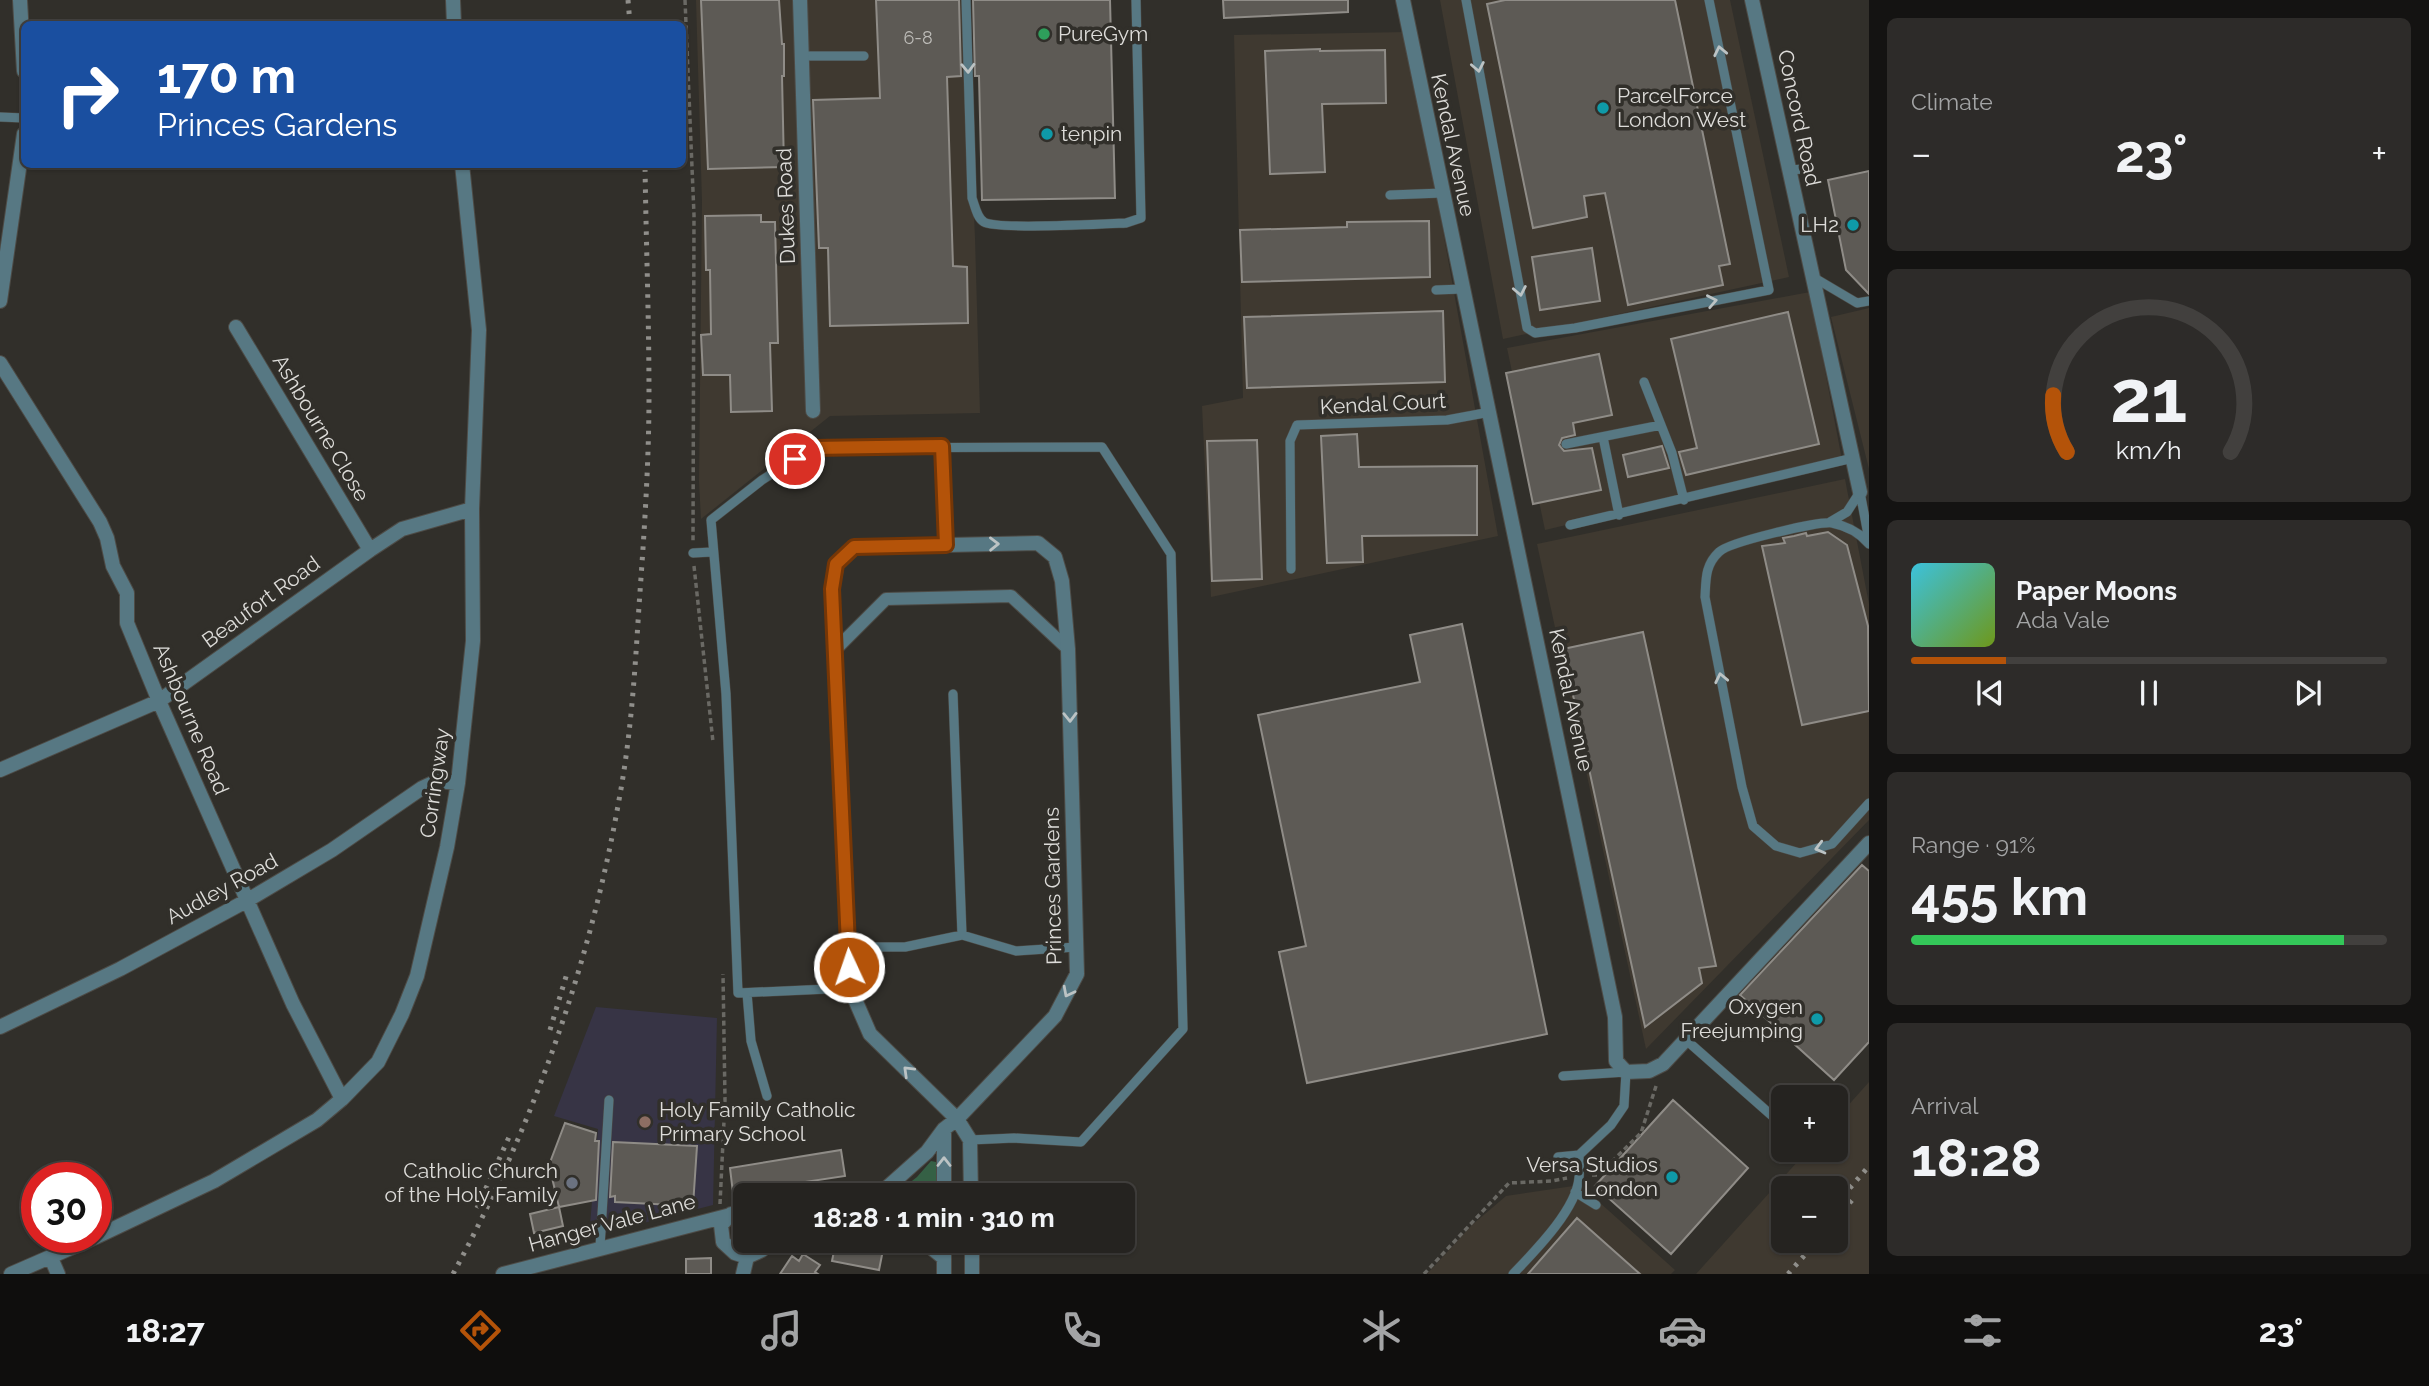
<!DOCTYPE html>
<meta charset="utf-8">
<style>
body{margin:0;font-family:Raleway,sans-serif;background:#2d2b29;color:#f1f3f6;height:100vh;display:flex;flex-direction:column;font-size:26px;white-space:nowrap}
*{box-sizing:border-box;margin:0}
p{font-size:23px;color:#a3a4a5}
.icon{flex:none;width:38px;height:38px;fill:none;stroke:currentColor;stroke-width:2;stroke-linecap:round;stroke-linejoin:round}
.map{position:relative;flex:1;overflow:hidden}
.drawer{display:flex;flex-direction:column;gap:18px;padding:18px;background:#141312;width:560px}
.drawer>*{flex:none}
.guide{position:absolute;left:21px;top:21px;width:665px;height:147px;border-radius:10px;box-shadow:0 2px 5px #0004,0 0 0 2px #42403e;background:#1a4fa0;color:#fff;overflow:hidden}
.fabs{position:absolute;left:1771px;top:1085px;display:grid;gap:14px}
.fabs a{display:grid;place-items:center;width:77px;height:77px;border-radius:10px;background:#252320;box-shadow:0 2px 5px #0004,0 0 0 2px #42403e;font-size:35px}
.speed{position:absolute;left:21px;top:1162px;display:flex;gap:14px;font-size:35px;font-weight:700;text-align:center}
.speed>*{display:grid;place-content:center;width:91px;height:91px;border-radius:50%;background:#252320;box-shadow:0 2px 5px #0004,0 0 0 2px #42403e;line-height:1}
.speed .limit{border:10px solid #d22;background:#fff;color:#111}
.pin{position:absolute;display:grid;place-items:center;width:60px;height:60px;color:#fff;margin:-30px;border:4px solid #fff;border-radius:50%;box-shadow:0 2px 7px #0007}
.me{position:absolute;width:77px;margin:-38px;rotate:357deg;stroke-linejoin:round;filter:drop-shadow(0 0 5px #0008)}
.turn{display:flex;align-items:center;gap:24px;height:147px;padding:0 21px;font-size:32px}
.turn .icon{width:91px;height:91px;stroke-width:2.5}
.turn b{display:block;font-size:49px;line-height:60px}
.big{font-size:52px;font-weight:700;line-height:1.1}
.drawer .card{flex:1;display:flex;flex-direction:column;justify-content:center;gap:10px;min-width:0;padding:0 24px;border-radius:10px;background:#2d2b29}
.drawer .dial{align-items:center;gap:0}
.dial svg{height:182px;overflow:visible;fill:none;stroke:#42403e;stroke-width:7;stroke-linecap:round;text-anchor:middle}
.dial text{fill:#f1f3f6;stroke:none}
.song{display:flex;align-items:center;gap:21px}
.cover{width:84px;height:84px;border-radius:10px;background:linear-gradient(135deg,hsl(190 70% 55%),hsl(80 70% 35%))}
.played{height:7px;border-radius:4px;background:linear-gradient(90deg,#b45309 20%,#42403e 20%)}
.keys{display:flex;justify-content:space-around;direction:ltr}
.heat{display:flex;justify-content:space-between;align-items:center;font-size:38px;direction:ltr}
.charge{height:10px;border-radius:5px;background:linear-gradient(90deg,#34c759 91%,#42403e 0)}
.trip{position:absolute;left:733px;top:1183px;width:402px;height:70px;border-radius:10px;background:#252320;box-shadow:0 2px 5px #0004,0 0 0 2px #42403e;font-weight:700;line-height:70px;text-align:center}
.tab-bar{display:flex;height:112px;justify-content:space-around;align-items:center;background:#0f0e0d;color:#a3a4a5}
.tab-bar .icon{width:49px;height:49px}
.tab-bar .on{color:#b45309}
.tab-bar b{font-size:32px;color:#f1f3f6}
main{display:flex;flex:1;min-height:0}
.map>svg:first-child{display:block}
.built{fill:#3f3930;fill-rule:evenodd}
.education{fill:#373445}
.green{fill:#356045}
.building{fill:#5d5a55;stroke:#8f8c87;stroke-width:2}
.lines{fill:none;stroke-linecap:round;stroke-linejoin:round}
.service-casing{stroke:#4d4b46;stroke-width:10}
.pedestrian-casing{stroke:#4d4b46;stroke-width:14}
.minor-casing{stroke:#4d4b46;stroke-width:16}
.path{stroke:#6a6964;stroke-width:3.5;stroke-dasharray:5 3.5;stroke-linecap:butt}
.service{stroke:#577883;stroke-width:9}
.pedestrian{stroke:#577883;stroke-width:12}
.minor{stroke:#577883;stroke-width:14}
.rail{stroke:#908f8b;stroke-width:5;stroke-dasharray:3.5 7;stroke-linecap:butt}
.oneway{stroke:#bcc3c4}
.route-casing{stroke:#753606;stroke-width:18}
.route{stroke:#b45309;stroke-width:12}
.leisure-dot{fill:#2e9e5b;stroke:#312f2a;stroke-width:2.5}
.culture-dot{fill:#0f9aa8;stroke:#312f2a;stroke-width:2.5}
.education-dot{fill:#8d6e63;stroke:#312f2a;stroke-width:2.5}
.worship-dot{fill:#6b7280;stroke:#312f2a;stroke-width:2.5}
.labels{text-anchor:middle;stroke-width:7;stroke-linejoin:round;paint-order:stroke}
.number-label{font-size:18px;fill:#bdbcb8}
.poi-label{font-size:21px;fill:#dddcd9;stroke:#312f2a;text-anchor:start}
.street-label{font-size:21px;fill:#dddcd9;stroke:#312f2a}
</style>
<main>
<div class="map">
<svg width="1869" height="1274" viewBox="0 0 1869 1274">
<rect width="100%" height="100%" fill="#312f2a"/>
<!-- built -->
<path class="built" d="M696,0H965L975,238L980,413L830,416L701,519L699,482L702,202Z
M1440,0H1730L1789,277L1503,339Z
M1407,32L1498,536L1211,597L1202,406L1243,398L1234,35Z
M1810,292L1842,460L1545,530L1507,348Z
M1869,308V469L1831,317Z
M1845,479L1869,604V820L1646,1049L1537,544Z
M1869,1082V1274H1696L1808,1150H1836V1119ZM1836,1188V1241H1783V1188Z
M1580,1185L1675,1270L1671,1274H1427L1472,1225L1506,1196Z"/>
<!-- education -->
<path class="education" d="M596,1007L717,1018L713,1205L589,1237L598,1129L554,1116Z"/>
<!-- green -->
<path class="green" d="M931,1161L936,1162V1195H894L917,1177Z"/>
<!-- building -->
<path class="building" d="M701,0H779L782,44H784V76H782L784,167L708,169Z
M876,0H959L961,76L947,77L953,266L967,267L968,323L830,326L828,248H819L813,100L880,98Z
M973,0H1110L1115,198L982,200L979,76H975Z
M1223,0H1348V12L1224,18Z
M1505,0H1675L1730,264L1719,266L1723,285L1628,305L1605,193L1584,196L1587,217L1533,228L1487,4Z
M1320,49V51L1385,50L1386,103L1322,104L1325,172L1270,174L1265,51Z
M1869,171V294L1846,270L1828,180Z
M761,215V222H775L778,343H770L772,411L731,412L730,375H703L701,335L711,334L710,270H706L705,216Z
M1429,221L1430,277L1242,282L1240,230L1347,227V222Z
M1592,248L1600,301L1540,310L1532,257Z
M1443,311L1445,382L1247,388L1244,317Z
M1788,312L1819,444L1686,475L1679,452L1697,448L1671,339Z
M1599,354L1612,415L1573,423L1575,435L1562,438L1559,445L1564,451L1592,448L1601,490L1533,504L1506,373Z
M1357,434L1359,467L1477,466V535L1362,536L1363,562L1327,563L1321,436Z
M1257,440L1262,579L1212,581L1207,441Z
M1662,446L1669,468L1628,477L1623,455Z
M1828,532L1847,545L1868,626L1869,711L1802,725L1762,546L1785,543L1783,538L1794,536L1806,533L1807,536Z
M1462,624L1547,1034L1307,1083L1279,952L1306,946L1258,715L1420,682L1410,635Z
M1643,632L1716,966L1699,968L1702,983L1645,1027L1563,649Z
M1862,865L1869,871V1042L1834,1080L1740,995Z
M1673,1100L1748,1168L1671,1254L1595,1186Z
M565,1123L596,1133L595,1141H599L596,1200L559,1207L549,1165Z
M613,1142L697,1146L693,1206L615,1202V1196L610,1197Z
M841,1150L845,1176L733,1193L730,1168Z
M559,1207L563,1226L534,1233L530,1214Z
M1577,1218L1640,1274H1528Z
M836,1241H873L872,1248L883,1250L879,1270L832,1261Z
M803,1254L820,1265L815,1272L818,1274H780L792,1256L799,1261Z
M711,1258V1274H686V1259Z"/>
<g class="lines">
<defs>
<path id="service" d="M966,0L972,198C975,206 977,218 984,222C997,230 1104,224 1126,223L1141,218L1136,0
M1466,0L1527,328L1535,333L1575,328L1769,290L1709,0
M802,56H864
M0,117L24,118
M1789,170L1804,169
M1390,195L1442,193
M1813,277L1857,303L1869,301
M1436,290L1462,289
M1644,382L1672,453L1684,500
M1603,437L1619,515
M1566,444L1661,425
M942,446L946,545
M1860,492L1869,540
M1830,522L1847,512L1860,492
M1570,525L1853,458
M1869,544C1860,533 1847,526 1832,523C1818,521 1729,542 1719,552C1705,565 1706,579 1705,597L1742,787L1753,826L1776,846L1800,853L1832,844L1869,803
M693,553L712,552
M1291,569L1290,441L1297,425L1447,420L1490,412
M962,935L1016,951L1076,947
M848,947H905L962,935L953,694
M850,988L738,993L726,694L711,520L762,480L812,448L1102,447L1171,554L1183,1029L1081,1142L1014,1138L970,1140
M747,993L751,1041L767,1096
M1685,1039L1778,1121
M1558,1157L1579,1155L1611,1125L1624,1106L1626,1072L1563,1076
M1575,1192L1596,1205
M600,1247L609,1100
M1513,1274C1535,1251 1576,1210 1579,1178C1580,1171 1579,1163 1579,1155"/>
<path id="pedestrian" d="M835,650L886,599L1011,596L1068,649"/>
<path id="minor" d="M20,0L24,71
M453,0L454,24
M800,0L813,411
M1403,0L1615,1017L1616,1061L1626,1072L1649,1071L1663,1064L1869,843
M1752,0L1860,492
M0,301L24,134
M236,327L370,550
M0,363L100,522L107,538L113,566L127,593V623L159,701L293,1004L342,1099
M0,770L159,701L370,550L402,529L472,509
M0,1027L120,969L248,900L332,850L422,788L437,781L458,783
M874,1195L881,1193L927,1152L944,1129L957,1119L1055,1016L1077,974L1068,649L1062,581L1055,557L1038,543L854,547L837,564L832,588L850,988L870,1034L957,1119L970,1140L971,1195
M944,1195V1129
M731,1214L721,1225L723,1242L735,1253L747,1257
M96,1237L214,1181L317,1120L342,1099L378,1062L402,1014L417,976L447,847L458,783L473,641L472,509L479,330L462,164
M923,1241L944,1258
M944,1241V1274
M972,1241V1274
M747,1257L762,1250L765,1241
M51,1258L58,1274
M11,1274L96,1237
M503,1274L746,1211
M743,1274L747,1257"/>
</defs>
<!-- service casing -->
<use href="#service" class="service-casing"/>
<!-- pedestrian casing -->
<use href="#pedestrian" class="pedestrian-casing"/>
<!-- minor casing -->
<use href="#minor" class="minor-casing"/>
<!-- path -->
<path class="path" d="M685,0L694,215L693,541
M694,566L713,742
M1592,1175H1598L1641,1133L1657,1083
M720,1204L725,1100L723,974
M1424,1274L1509,1183L1552,1181L1567,1178"/>
<!-- service -->
<use href="#service" class="service"/>
<!-- pedestrian -->
<use href="#pedestrian" class="pedestrian"/>
<!-- minor -->
<use href="#minor" class="minor"/>
<!-- rail -->
<path class="rail" d="M628,0L630,24
M550,1030L568,970
M1836,1204L1869,1166
M477,1208L510,1135
M1836,1219L1853,1199
M453,1274C533,1126 590,965 619,800C631,736 635,671 639,606C644,536 649,464 649,394C649,317 646,241 645,164
M1788,1274L1817,1241"/>
</g>
<!-- one-way arrows -->
<defs><path id="oneway-chevron" d="M-2-3.5L2.5 0L-2 3.5" fill="none" stroke-width="1.6" stroke-linecap="round" stroke-linejoin="round" transform="scale(1.75)"/></defs>
<g class="oneway">
<use href="#oneway-chevron" transform="translate(1720 51) rotate(-102)"/>
<use href="#oneway-chevron" transform="translate(1478 67) rotate(79)"/>
<use href="#oneway-chevron" transform="translate(968 68) rotate(88)"/>
<use href="#oneway-chevron" transform="translate(1520 291) rotate(79)"/>
<use href="#oneway-chevron" transform="translate(1712 301) rotate(-11)"/>
<use href="#oneway-chevron" transform="translate(994 544) rotate(-1)"/>
<use href="#oneway-chevron" transform="translate(1721 678) rotate(-102)"/>
<use href="#oneway-chevron" transform="translate(1070 717) rotate(89)"/>
<use href="#oneway-chevron" transform="translate(1820 848) rotate(165)"/>
<use href="#oneway-chevron" transform="translate(1068 992) rotate(117)"/>
<use href="#oneway-chevron" transform="translate(908 1071) rotate(-136)"/>
<use href="#oneway-chevron" transform="translate(944 1162) rotate(-90)"/>
</g>
<g class="lines">
<defs>
<path id="route" d="M795,459L812,448L942,446L946,545L854,547L836,564L832,589L849,967"/>
</defs>
<!-- route casing -->
<use href="#route" class="route-casing"/>
<!-- route -->
<use href="#route" class="route"/>
</g>
<!-- markers -->
<circle class="leisure-dot" cx="1044" cy="34" r="7"/>
<g class="culture-dot">
<circle cx="1603" cy="108" r="7"/>
<circle cx="1047" cy="134" r="7"/>
<circle cx="1853" cy="225" r="7"/>
<circle cx="1817" cy="1019" r="7"/>
<circle cx="1672" cy="1177" r="7"/>
</g>
<circle class="education-dot" cx="645" cy="1122" r="7"/>
<circle class="worship-dot" cx="572" cy="1183" r="7"/>
<g class="labels">
<!-- number labels -->
<g class="number-label">
<text x="918" y="44">6-8</text>
</g>
<!-- poi labels -->
<g class="poi-label">
<text x="1058" y="41">PureGym</text>
<text x="1617" y="103">ParcelForce<tspan x="1617" dy="24">London West</tspan></text>
<text x="1061" y="141">tenpin</text>
<text x="1839" y="232" text-anchor="end">LH2</text>
<text x="1803" y="1014" text-anchor="end">Oxygen<tspan x="1803" dy="24">Freejumping</tspan></text>
<text x="659" y="1117">Holy Family Catholic<tspan x="659" dy="24">Primary School</tspan></text>
<text x="1658" y="1172" text-anchor="end">Versa Studios<tspan x="1658" dy="24">London</tspan></text>
<text x="558" y="1178" text-anchor="end">Catholic Church<tspan x="558" dy="24">of the Holy Family</tspan></text>
</g>
<!-- street labels -->
<g class="street-label">
<text transform="translate(1799 118) rotate(78)" y="7">Concord Road</text>
<text transform="translate(1453 145) rotate(78)" y="7">Kendal Avenue</text>
<text transform="translate(786 206) rotate(-92)" y="7">Dukes Road</text>
<text transform="translate(1383 404) rotate(-3)" y="7">Kendal Court</text>
<text transform="translate(321 428) rotate(59)" y="7">Ashbourne Close</text>
<text transform="translate(261 602) rotate(-36)" y="7">Beaufort Road</text>
<text transform="translate(1571 700) rotate(78)" y="7">Kendal Avenue</text>
<text transform="translate(191 719) rotate(67)" y="7">Ashbourne Road</text>
<text transform="translate(435 783) rotate(-82)" y="7">Corringway</text>
<text transform="translate(1053 886) rotate(-91)" y="7">Princes Gardens</text>
<text transform="translate(222 889) rotate(-29)" y="7">Audley Road</text>
<text transform="translate(612 1223) rotate(-15)" y="7">Hanger Vale Lane</text>
</g>
</g>
</svg>
<div class="fabs">
<a>+</a>
<a>−</a>
</div>
<div class="speed"><div class="limit">30</div></div>
<div class="pin" style="left:795px;top:459px;background:#d93025"><svg class="icon" aria-label="arrive" viewBox="0 0 24 24"><path d="M6 21V4h12l-3 4 3 4H6"/></svg></div>
<svg class="me" style="left:849px;top:967px" viewBox="-20 -20 40 40"><circle r="17" fill="#b45309" stroke="#fff" stroke-width="3"/><path d="M0-11L8 9 0 5-8 9z" fill="#fff"/></svg>
<div class="trip">18:28 · 1 min · 310 m</div>
<div class="guide">
<div class="turn"><svg class="icon" aria-label="right" viewBox="0 0 24 24"><path d="M7 20v-9h11M14 6l5 5-5 5"/></svg><div><b>170 m</b>Princes Gardens</div></div>
</div>
</div>
<section class="drawer">
<div class="card"><p>Climate</p>
<div class="heat"><a>−</a><b class="big">23°</b><a>+</a></div>
</div>
<div class="card dial"><svg viewBox="0 0 100 80">
<path d="M14 69A42 42 0 1 1 86 69"/>
<path d="M14 69A42 42 0 0 1 8 44" stroke="#b45309"/>
<text x="50" y="56" font-size="32" font-weight="700">21</text>
<text x="50" y="72" font-size="11">km/h</text>
</svg></div>
<div class="card">
<div class="song"><i class="cover"></i><div><b>Paper Moons</b><p>Ada Vale</p></div></div>
<div class="played"></div>
<div class="keys"><svg class="icon" aria-label="previous" viewBox="0 0 24 24"><path d="M18 5L8 12l10 7zM5 5v14"/></svg><svg class="icon" aria-label="pause" viewBox="0 0 24 24"><path d="M8 5v14M16 5v14"/></svg><svg class="icon" aria-label="next" viewBox="0 0 24 24"><path d="M6 5l10 7-10 7zM19 5v14"/></svg></div>
</div>
<div class="card"><p>Range · 91%</p><b class="big">455 km</b><div class="charge"></div></div>
<div class="card"><p>Arrival</p><b class="big">18:28</b></div>
</section>
</main>
<nav class="tab-bar">
<b>18:27</b>
<svg class="icon on" aria-label="directions" viewBox="0 0 24 24"><path d="M12 3l9 9-9 9-9-9zM9 14v-3h6M13 9l2 2-2 2"/></svg>
<svg class="icon" aria-label="music" viewBox="0 0 24 24"><path d="M9 18V5l10-2v13"/><circle cx="6" cy="18" r="3"/><circle cx="16" cy="16" r="3"/></svg>
<svg class="icon" aria-label="phone" viewBox="0 0 24 24"><path d="M5 4h4l2 5-3 2q2 4 5 5l2-3 5 2v4C11 20 4 13 5 4z"/></svg>
<svg class="icon" aria-label="climate" viewBox="0 0 24 24"><path d="M12 3v18M4 7l16 10M4 17L20 7"/></svg>
<svg class="icon" aria-label="car" viewBox="0 0 24 24"><path d="M5 17H2v-5l4-1 3-4h7l3 4 3 1v5h-3M9 17h6M6 11h13"/><circle cx="7" cy="17" r="2"/><circle cx="17" cy="17" r="2"/></svg>
<svg class="icon" aria-label="filters" viewBox="0 0 24 24"><path d="M4 7h16M4 17h16"/><circle cx="9" cy="7" r="2"/><circle cx="15" cy="17" r="2"/></svg>
<b>23°</b>
</nav>
